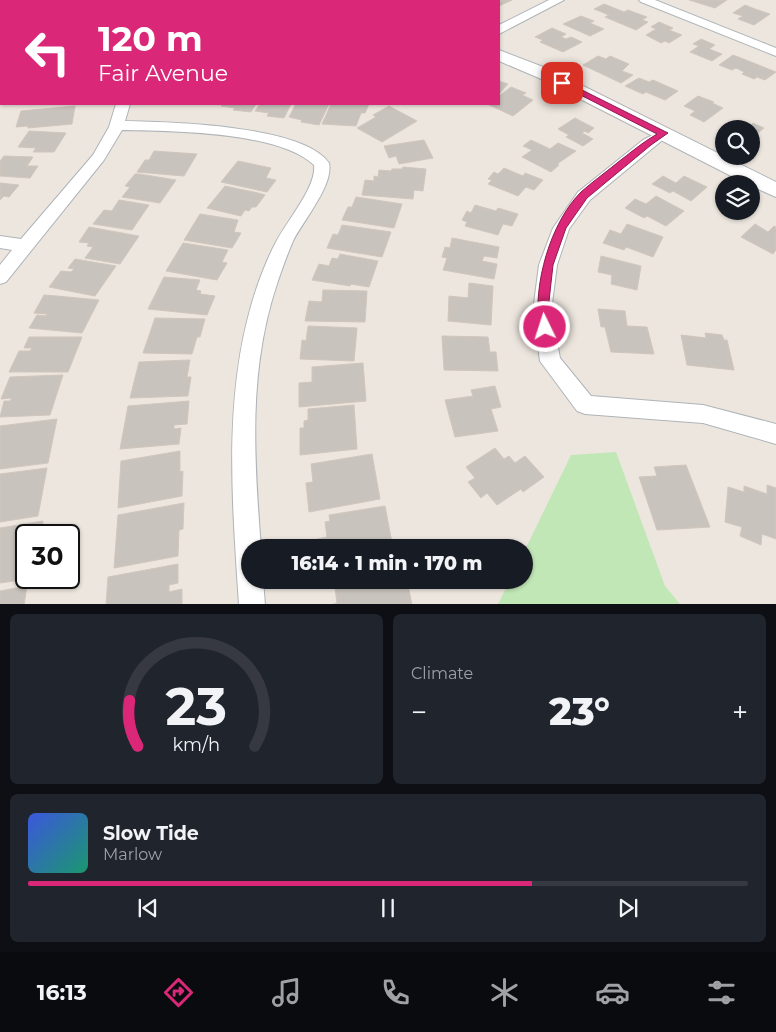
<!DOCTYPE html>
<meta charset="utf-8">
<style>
body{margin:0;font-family:Montserrat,sans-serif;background:#20242c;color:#f1f3f6;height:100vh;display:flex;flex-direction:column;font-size:19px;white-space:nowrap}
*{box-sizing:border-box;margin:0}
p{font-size:16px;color:#9ea1a6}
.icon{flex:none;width:28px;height:28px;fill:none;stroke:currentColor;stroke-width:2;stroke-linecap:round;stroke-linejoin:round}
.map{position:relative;height:604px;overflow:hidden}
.drawer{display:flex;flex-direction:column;gap:10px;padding:10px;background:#0d0f14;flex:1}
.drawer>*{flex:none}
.hud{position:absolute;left:0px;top:0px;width:500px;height:105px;box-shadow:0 1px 4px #0004;background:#db2777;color:#fff;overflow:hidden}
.controls{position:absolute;left:715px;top:120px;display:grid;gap:10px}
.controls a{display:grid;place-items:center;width:45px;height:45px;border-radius:50%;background:#171b24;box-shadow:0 1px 4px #0004;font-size:25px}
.speed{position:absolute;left:15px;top:524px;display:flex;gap:10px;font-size:25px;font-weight:700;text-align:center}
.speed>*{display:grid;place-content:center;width:65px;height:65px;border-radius:50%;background:#171b24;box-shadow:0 1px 4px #0004;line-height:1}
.speed .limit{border:2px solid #111;border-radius:8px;background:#fff;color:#111}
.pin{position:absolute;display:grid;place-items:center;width:42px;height:42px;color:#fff;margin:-21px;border-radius:10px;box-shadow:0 2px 8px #0006}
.me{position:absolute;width:55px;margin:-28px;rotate:356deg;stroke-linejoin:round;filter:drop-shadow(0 0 4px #0008)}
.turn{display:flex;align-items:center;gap:18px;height:105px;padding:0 15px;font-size:22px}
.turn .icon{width:65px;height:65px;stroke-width:2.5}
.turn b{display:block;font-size:35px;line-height:42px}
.big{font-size:38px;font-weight:800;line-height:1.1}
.drawer .widget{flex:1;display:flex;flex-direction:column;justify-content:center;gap:8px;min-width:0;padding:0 18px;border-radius:8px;background:#20242c}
.drawer .dial{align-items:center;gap:0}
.dial svg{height:130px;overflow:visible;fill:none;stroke:#363941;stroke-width:7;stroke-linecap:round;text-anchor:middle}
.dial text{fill:#f1f3f6;stroke:none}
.song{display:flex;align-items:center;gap:15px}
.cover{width:60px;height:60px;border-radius:8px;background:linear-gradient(135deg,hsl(230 70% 55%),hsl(160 70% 35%))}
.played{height:5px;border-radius:2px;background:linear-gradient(90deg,#db2777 70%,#363941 70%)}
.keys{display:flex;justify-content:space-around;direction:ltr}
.heat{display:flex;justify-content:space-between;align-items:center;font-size:28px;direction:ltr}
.drawer .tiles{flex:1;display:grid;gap:10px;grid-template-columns:1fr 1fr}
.widget:last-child{grid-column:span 2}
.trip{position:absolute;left:241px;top:539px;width:292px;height:50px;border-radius:25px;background:#171b24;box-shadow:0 1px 4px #0004;font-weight:800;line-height:50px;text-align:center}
.dock{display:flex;height:80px;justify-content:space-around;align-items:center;background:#090b0e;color:#9ea1a6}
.dock .icon{width:35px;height:35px}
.dock .current{color:#db2777}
.dock b{font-size:22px;color:#f1f3f6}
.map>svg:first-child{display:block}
.green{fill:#c1e7b7}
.building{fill:#c9c3bd;stroke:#d1c6bc}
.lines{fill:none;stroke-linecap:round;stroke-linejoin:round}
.minor-casing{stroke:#afb4b8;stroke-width:2}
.tertiary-casing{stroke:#afb4b8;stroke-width:2}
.minor{fill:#fff;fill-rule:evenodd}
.tertiary{fill:#fff;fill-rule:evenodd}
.route{fill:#db2777;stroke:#8e194d}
</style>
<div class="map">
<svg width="776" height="605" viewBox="0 0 776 605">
<rect width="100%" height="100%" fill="#ece6de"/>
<!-- green -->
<path class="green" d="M616,452L665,586L680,604H498L510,580H525V550L571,455Z"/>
<!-- building -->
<path class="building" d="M473,0H512L499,6V1Z
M689,0H727L715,8Z
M604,4L624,12L628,10L647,17L642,20L648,22L636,30L605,17L609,15L594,9Z
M745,5L755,9L770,14L754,25L738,19L743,16L733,13Z
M581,16L594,21L590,23L604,29L590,36L563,24Z
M659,22L673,28L669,30L682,35L669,43L665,41L661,43L646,35L656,29L651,27Z
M552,28L566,34L561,37L566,39L571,37L582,42L563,52L540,42L543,40L535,37Z
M701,39L715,45L709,49L722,54L712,61L690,52L699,46L693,44Z
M733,55L746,60L776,72L765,80L757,77L754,79L742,74L744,72L736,68L732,70L719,65Z
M598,56L606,59L610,56L629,64L622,71L633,75L621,83L583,65Z
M639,78L649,82L653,80L678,91L665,100L646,92L643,94L625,86Z
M499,81L508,84L499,94Z
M511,87L526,93L522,95L533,100L513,116L487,104H499V96Z
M698,96L714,102L712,103L723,108L704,122L690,115L695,111L684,106Z
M223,104H256L251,112L233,110L235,108L221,106Z
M260,104H291L284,118L267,116L269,113L255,111Z
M296,104H329L319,125L301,122L302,120L289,117Z
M331,104H369L365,113H361L356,126L322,124Z
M75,106L72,124L28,128V126L16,127L21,111Z
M389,106L417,121L382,142L357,128L376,117L373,115Z
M575,118L594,128L588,133L585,131L582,133L593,139L583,146L566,137L569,135L558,129Z
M739,120L751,125L753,123L764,128L751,139V129H728Z
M29,131L66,133L54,152H33L36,148L18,147Z
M424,140L433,158L399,164L396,156L389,158L384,146Z
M531,140L550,149L558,143L576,151L557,164L559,165L551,172L522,157L532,150L523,146Z
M154,151L197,154L184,176L137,172L145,160H149Z
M4,156L33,157L27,166H38L30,178L0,176V161Z
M238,161L271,168L266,178L276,180L267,192L221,182Z
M403,167L426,169L423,191L414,190L413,199L362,195L365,180L374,181V176L378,177L379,170L391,171L392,169H402Z
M504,168L523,176L525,173L543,180L534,190L526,187L518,196L488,184L492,180L488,179L494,172L498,174Z
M135,174H139L176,180L160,203L122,197L130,187L125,186Z
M663,176L676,183L684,176L707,187L691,201L673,191L670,193L652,184Z
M0,183L19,185L9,197L4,196L0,200Z
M225,186L258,193L265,195L256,207H252L249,211L245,210L241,216L207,208Z
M656,196L684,211L666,226L647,216L644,218L625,208L635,199L646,204Z
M356,197L402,204L394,228L342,220L348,207H352Z
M119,200L149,205L132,230L93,224L104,210L112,211Z
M475,205L496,211L498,208L518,214L512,226L503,224L498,235L465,226L467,222L462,220L467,211L471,213Z
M200,214L238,220L234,232L241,233L232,248L184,240Z
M627,224L663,237L653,257L626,247L624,250L603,243L610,230L621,234Z
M755,224L768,232L774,226L776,227V250L773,254L741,237Z
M342,225L391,232L382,257L327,248L333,234L338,235Z
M89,227L105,230L139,236L120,264L85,258L93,247L87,246L89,243L79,242Z
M452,238L499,247L497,258L484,256L482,261L497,264L494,279L443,270L447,258L442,257L445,247L450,248Z
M183,243L228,250L222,262L227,263L217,280L166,271Z
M340,254L378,261L369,287L351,284L350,286L312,280L319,264L329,266L332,258L338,259Z
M601,256L641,266L637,290L611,284L612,275L598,272Z
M75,259L116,266L95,296L49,287L61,271L71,272L74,269L68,268Z
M164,277L200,280L196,290L201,291L200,294L215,296L207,315L148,309Z
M469,283L493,286L491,325L448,321L449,296L468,298Z
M323,290L367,291L365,322L305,321L309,301L322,302Z
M44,295L57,296L99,300L82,333L29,328L37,315L46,316L47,314L34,313Z
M598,309L625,311L627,326L647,327L654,354L611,352L605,327H601Z
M155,318L205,319L200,337H197L192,354L143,353Z
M308,326L357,328L354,361L300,359L302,340L306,341Z
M705,333L722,335L724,340H727L734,370L687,365L681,335L706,338Z
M442,336L488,337L490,352H496L498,371L444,370Z
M29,337H82L68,372H9L19,351H30L32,348H24Z
M190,360L187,377H191L188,396L130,398L139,362Z
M363,363L366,401L299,407V383L312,382V367Z
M63,375L50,415L0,417L4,401H10L12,398L1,399L10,377Z
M495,386L501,407L491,409L498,431L455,437L445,400L473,396L471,390Z
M189,401L187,424L174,425V429L181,428L179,444L120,449L128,406Z
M354,405L357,449L300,455V428H304V421L308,420V409Z
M57,419L48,463L0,469V426Z
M495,448L504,459L509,456L515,463L525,456L544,477L523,492L521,489L497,505L487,493L481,498L468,482L475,478L466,467Z
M180,451V472L183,471L182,496L118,508L121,461Z
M372,454L380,499L309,512L306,483L313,482L311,464Z
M686,465L710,527L657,530L639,477L657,476L654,467Z
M47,468L38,516L0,522V474Z
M767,485L776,488V539L762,534L761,545L740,536L742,527L725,522L728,487L744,492V486L767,494Z
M184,503L183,529L179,530L178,556L114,568L118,515Z
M385,506L393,548H314L313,540L327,537L325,522L330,521L329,515Z
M43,521L41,535H26V578H34L0,583V528Z
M178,564V583L169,585V592L182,589V605H106L108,577Z
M334,580H407L412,605H331L337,603Z
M27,586L24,605H0V591Z"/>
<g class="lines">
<defs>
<path id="minor" d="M549,0H564L499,34V25Z
M639,0H655L776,48V56L641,2Z
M116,104H130L125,121C169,122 303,125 329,163C334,185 303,221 293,241C287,255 282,269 277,284C248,370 254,458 261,548H250V580H263L265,605H239C232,498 222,387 258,284C263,270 269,255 276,242C286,222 317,187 314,165C278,131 170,131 122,130L104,160L6,282L0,284V265L12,250L0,248V236L21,239L93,155L109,127Z
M664,129L669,130L671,133L590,200L569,229L557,265L551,311L560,358L591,396L703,405L776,424V444L703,423L585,414L577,411L540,361L533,311L539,265L553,228L578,192L643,140Z"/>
<path id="tertiary" d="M49,0H65V1H50Z
M499,50L551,70L776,182V197L751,186V184H747L539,78L499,61Z"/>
</defs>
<!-- minor casing -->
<use href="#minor" class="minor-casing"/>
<!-- tertiary casing -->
<use href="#tertiary" class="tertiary-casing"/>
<!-- minor -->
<use href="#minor" class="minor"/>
<!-- tertiary -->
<use href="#tertiary" class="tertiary"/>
</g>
<!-- route -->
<path class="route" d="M562,80L668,133L651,145L587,198L566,228L553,265L548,310L551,327L545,332L539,327C533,285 550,223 581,192C592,182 605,173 617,163C630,153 643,142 657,134L559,84L558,83Z"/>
</svg>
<div class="controls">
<a><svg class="icon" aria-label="search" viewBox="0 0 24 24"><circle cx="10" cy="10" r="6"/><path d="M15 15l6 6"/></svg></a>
<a><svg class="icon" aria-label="layers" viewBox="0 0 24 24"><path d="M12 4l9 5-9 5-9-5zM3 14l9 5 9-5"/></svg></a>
</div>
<div class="speed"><div class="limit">30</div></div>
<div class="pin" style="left:562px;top:83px;background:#d93025"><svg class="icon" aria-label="arrive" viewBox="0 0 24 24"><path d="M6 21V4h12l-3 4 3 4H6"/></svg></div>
<svg class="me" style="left:545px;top:327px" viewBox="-20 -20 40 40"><circle r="17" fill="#db2777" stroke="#fff" stroke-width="3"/><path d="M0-11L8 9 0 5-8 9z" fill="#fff"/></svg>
<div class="trip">16:14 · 1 min · 170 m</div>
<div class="hud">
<div class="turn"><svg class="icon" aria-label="left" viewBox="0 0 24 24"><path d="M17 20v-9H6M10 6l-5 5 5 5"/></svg><div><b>120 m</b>Fair Avenue</div></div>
</div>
</div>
<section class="drawer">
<div class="tiles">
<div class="widget dial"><svg viewBox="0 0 100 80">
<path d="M14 69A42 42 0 1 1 86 69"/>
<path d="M14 69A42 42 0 0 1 9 41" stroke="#db2777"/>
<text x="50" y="56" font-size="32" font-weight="700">23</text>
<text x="50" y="72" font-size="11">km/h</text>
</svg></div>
<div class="widget"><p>Climate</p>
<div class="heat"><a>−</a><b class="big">23°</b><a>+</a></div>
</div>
<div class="widget">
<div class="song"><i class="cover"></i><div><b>Slow Tide</b><p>Marlow</p></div></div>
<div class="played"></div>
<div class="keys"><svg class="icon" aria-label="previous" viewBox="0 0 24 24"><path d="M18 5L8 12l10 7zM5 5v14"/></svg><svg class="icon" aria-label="pause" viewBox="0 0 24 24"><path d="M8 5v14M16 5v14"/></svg><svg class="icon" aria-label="next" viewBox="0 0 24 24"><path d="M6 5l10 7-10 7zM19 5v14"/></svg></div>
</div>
</div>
</section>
<nav class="dock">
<b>16:13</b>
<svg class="icon current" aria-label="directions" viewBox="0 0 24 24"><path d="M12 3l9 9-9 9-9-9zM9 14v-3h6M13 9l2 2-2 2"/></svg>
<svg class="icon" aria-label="music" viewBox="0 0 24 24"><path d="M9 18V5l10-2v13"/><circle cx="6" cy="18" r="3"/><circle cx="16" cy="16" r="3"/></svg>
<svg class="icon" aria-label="phone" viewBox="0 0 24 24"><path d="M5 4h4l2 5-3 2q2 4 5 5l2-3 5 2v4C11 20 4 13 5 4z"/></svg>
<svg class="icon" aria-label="climate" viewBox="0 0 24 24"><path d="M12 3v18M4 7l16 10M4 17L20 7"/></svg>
<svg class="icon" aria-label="car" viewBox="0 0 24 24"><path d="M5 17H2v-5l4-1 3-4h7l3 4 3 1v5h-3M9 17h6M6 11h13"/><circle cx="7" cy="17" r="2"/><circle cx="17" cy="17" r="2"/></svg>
<svg class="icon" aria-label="filters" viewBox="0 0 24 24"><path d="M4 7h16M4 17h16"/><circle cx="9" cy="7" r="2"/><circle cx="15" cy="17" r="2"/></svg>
</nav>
